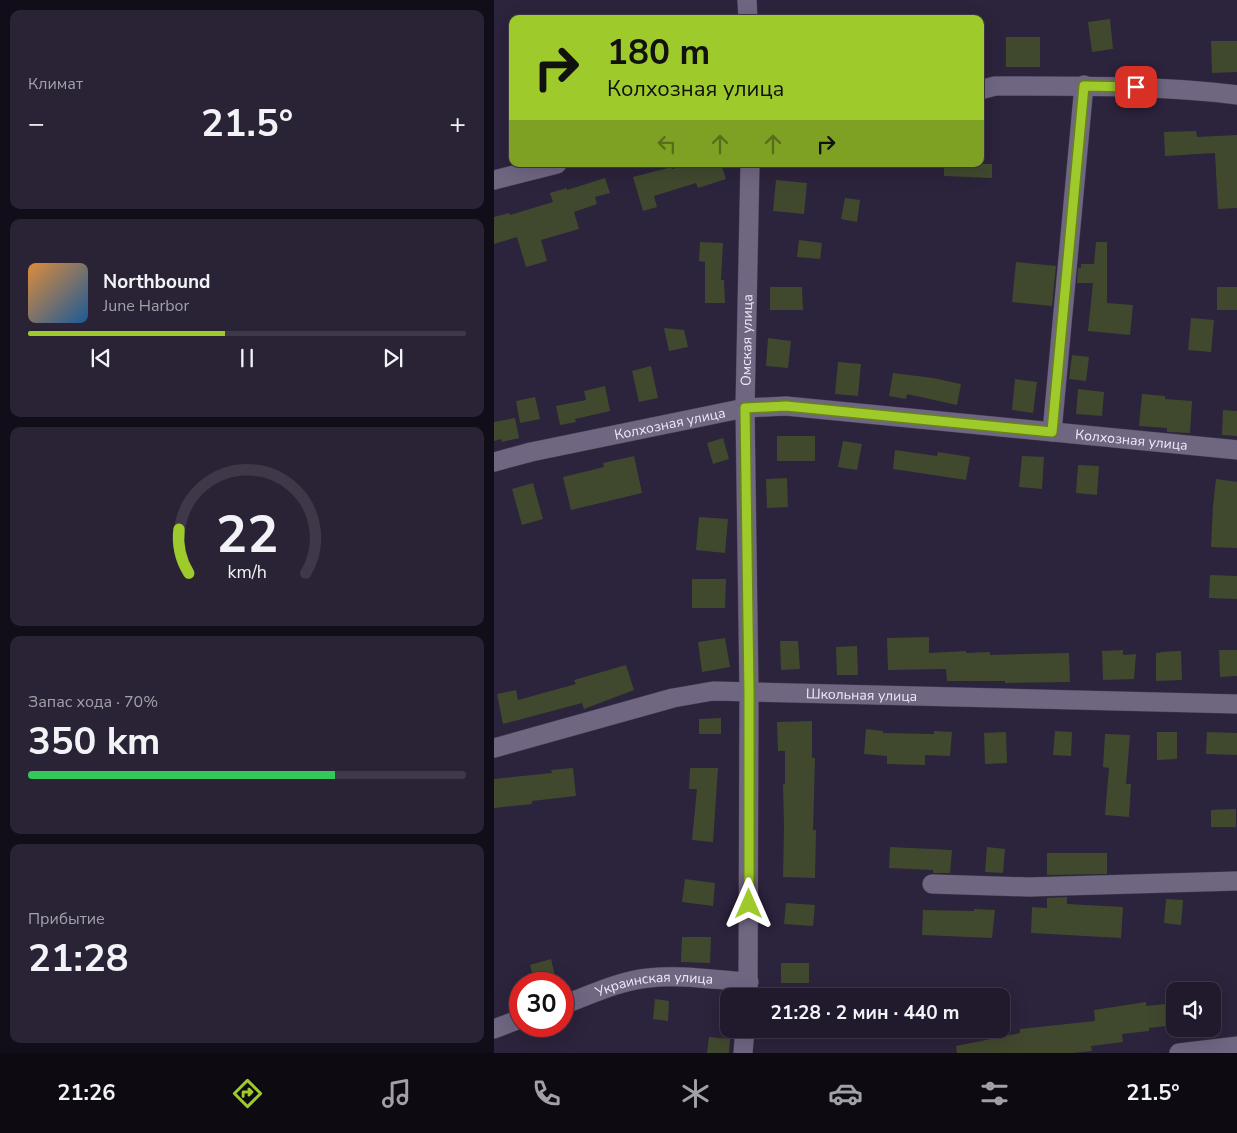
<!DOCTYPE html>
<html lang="ru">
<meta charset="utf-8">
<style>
body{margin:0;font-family:"Nunito Sans",sans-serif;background:#292335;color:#f1f3f6;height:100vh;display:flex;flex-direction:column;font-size:19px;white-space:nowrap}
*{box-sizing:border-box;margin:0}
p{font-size:16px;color:#a2a1aa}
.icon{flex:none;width:28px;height:28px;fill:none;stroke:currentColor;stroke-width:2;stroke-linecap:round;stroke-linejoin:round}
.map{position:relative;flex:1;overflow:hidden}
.sheet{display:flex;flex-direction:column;gap:10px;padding:10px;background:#120e19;width:494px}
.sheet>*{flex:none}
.guide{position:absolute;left:15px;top:15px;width:475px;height:152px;border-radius:10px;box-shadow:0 5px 20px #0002,0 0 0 1px #3e3849;background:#9fca2c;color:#111;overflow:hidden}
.tools{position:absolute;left:672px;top:982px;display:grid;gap:10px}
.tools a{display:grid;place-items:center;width:55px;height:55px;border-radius:10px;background:#211a2d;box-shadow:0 5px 20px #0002,0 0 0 1px #3e3849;font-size:25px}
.speed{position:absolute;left:15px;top:972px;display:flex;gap:10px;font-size:25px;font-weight:700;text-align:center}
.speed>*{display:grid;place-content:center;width:65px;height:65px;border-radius:50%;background:#211a2d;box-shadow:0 5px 20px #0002,0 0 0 1px #3e3849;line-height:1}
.speed .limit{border:8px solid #d22;background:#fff;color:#111}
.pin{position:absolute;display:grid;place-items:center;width:42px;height:42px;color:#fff;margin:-21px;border-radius:10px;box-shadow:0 2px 8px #0006}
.me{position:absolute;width:55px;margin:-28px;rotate:0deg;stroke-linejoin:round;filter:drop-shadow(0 0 4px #0008)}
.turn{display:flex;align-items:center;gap:18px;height:105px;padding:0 15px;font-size:22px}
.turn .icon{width:65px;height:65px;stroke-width:2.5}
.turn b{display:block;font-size:35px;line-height:42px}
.lanes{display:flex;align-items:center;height:48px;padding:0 15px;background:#0003;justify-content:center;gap:25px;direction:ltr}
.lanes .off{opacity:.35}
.big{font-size:38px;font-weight:700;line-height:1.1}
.sheet .tile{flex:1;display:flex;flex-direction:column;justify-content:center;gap:8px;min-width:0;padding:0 18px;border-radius:10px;background:#292335}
.sheet .dial{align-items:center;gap:0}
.dial svg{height:130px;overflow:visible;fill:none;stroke:#3e3849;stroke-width:7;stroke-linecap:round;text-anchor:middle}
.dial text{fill:#f1f3f6;stroke:none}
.song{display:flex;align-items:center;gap:15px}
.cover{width:60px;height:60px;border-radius:8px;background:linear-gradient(135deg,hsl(30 70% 55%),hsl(210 70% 35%))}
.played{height:5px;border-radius:2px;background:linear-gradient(90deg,#9fca2c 45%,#3e3849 45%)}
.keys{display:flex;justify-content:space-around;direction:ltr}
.heat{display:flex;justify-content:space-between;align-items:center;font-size:28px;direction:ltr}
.charge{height:8px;border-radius:4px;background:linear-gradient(90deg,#34c759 70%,#3e3849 0)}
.trip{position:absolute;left:226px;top:988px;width:290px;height:50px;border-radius:10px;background:#211a2d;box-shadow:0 5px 20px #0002,0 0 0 1px #3e3849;font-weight:700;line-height:50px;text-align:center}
.dock{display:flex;height:80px;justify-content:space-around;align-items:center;background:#0d0a12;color:#a2a1aa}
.dock .icon{width:35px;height:35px}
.dock .active{color:#9fca2c}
.dock b{font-size:22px;color:#f1f3f6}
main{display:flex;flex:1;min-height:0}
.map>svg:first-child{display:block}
.building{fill:#40492e}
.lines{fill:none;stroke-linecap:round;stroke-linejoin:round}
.minor-casing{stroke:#443d51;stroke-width:20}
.minor{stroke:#6f6682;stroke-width:19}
.route-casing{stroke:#67831d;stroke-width:12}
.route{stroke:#9fca2c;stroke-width:9}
.labels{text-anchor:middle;stroke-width:5;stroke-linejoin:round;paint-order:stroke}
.street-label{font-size:14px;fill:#eee9f9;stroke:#130f1a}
</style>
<main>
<section class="sheet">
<div class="tile"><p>Климат</p>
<div class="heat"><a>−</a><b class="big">21.5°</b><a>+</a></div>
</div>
<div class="tile">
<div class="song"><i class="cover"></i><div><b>Northbound</b><p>June Harbor</p></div></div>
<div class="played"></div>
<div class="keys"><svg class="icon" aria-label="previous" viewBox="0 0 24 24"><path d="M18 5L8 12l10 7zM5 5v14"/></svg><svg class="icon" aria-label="pause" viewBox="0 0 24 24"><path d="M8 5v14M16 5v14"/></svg><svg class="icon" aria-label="next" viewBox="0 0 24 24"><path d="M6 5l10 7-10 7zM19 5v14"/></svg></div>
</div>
<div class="tile dial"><svg viewBox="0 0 100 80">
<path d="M14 69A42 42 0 1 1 86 69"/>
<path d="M14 69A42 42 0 0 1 8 42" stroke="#9fca2c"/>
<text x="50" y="56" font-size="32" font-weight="700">22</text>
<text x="50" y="72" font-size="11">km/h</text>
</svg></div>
<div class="tile"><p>Запас хода · 70%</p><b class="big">350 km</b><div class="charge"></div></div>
<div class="tile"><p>Прибытие</p><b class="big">21:28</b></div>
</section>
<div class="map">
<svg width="744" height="1053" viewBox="0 0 744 1053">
<rect width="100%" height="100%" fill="#2c233c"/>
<!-- building -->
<path class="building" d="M616,19L619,49L598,52L594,22Z
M512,37H546V67H512Z
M717,41H744V72L718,73Z
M702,131L703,137L744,135V208L724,209L721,153L671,156L670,132Z
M196,164H227L232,179L204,188L202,183L160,196L163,207L149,211L139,177L178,167V169Z
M450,164H498V178L450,176Z
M111,178L116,193L101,197L103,204L80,212L85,229L47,240L53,261L32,267L23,237L0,244V217L15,213L16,215L59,202L56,193L73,188V190Z
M282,180L313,183L310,214L279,211Z
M351,198L366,200L363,222L347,219Z
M305,240L328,243L326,259L303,257Z
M206,242L229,243L227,280H230L231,303H211V262L205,261Z
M602,242H613V303L639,305L636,335L594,331L599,283H583L584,268H587V264H600Z
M522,262L562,266L558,306L518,302Z
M276,287H308L309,310H276Z
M723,287H744V310H723Z
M697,318L720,320L717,352L694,350Z
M170,328L190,330L194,347L175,351Z
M274,338L297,341L294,368L272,366Z
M578,355L595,357L592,381L575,379Z
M344,362L367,364L364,396L341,394Z
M157,366L164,398L145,402L138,371Z
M399,373L439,378L467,384L463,405L413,394L412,399L395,396Z
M521,379L543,382L539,413L518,410Z
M111,386L116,411L81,419L82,422L66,425L62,406L92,400L90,391Z
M584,389L610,392L608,416L582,414Z
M648,394L671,396V399L698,401L696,433L673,432V428L645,426Z
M41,397L46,419L26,423L22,401Z
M729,410L744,411V436L728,435Z
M21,418L25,438L8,442L7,439L0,441V422Z
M283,436H321V461H283Z
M229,438L235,459L219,464L213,443Z
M349,441L368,444L363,470L344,467Z
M401,450L443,456L444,452L476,457L472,480L399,469Z
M140,456L148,493L77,510L69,477L110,467L109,463Z
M528,456L550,457L548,489L525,487Z
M584,465L605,466L603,495L582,493Z
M293,478L294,507L273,508L272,479Z
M722,479L744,482V548L717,547L719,506Z
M39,483L49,519L28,525L18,489Z
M205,517L234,519L231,553L202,550Z
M716,575L744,576V599L715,598Z
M198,579H232L231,608H198Z
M435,637V653L472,651V653L496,652V655L575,653L576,682L511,683V681H453L452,669L394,670L393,638Z
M231,638L236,667L208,672L204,642Z
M286,641H304L306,669L287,670Z
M363,646L364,675H343L342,647Z
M629,650V655L642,654L640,679L609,680L608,651Z
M725,650H744V676L726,677Z
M687,651L688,680L662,681V653H666V652Z
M132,665L140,690L90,709L88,703L9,724L3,694L22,690L24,700L82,684L80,680Z
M227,718V734H205V719Z
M318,721V758H321L319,830H322L321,878L289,877L290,827L289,784H291V751H284L283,722Z
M372,729L389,731V733L440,734V731L458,732L456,756L431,755V765L393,764V756L370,754Z
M561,731L578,732L577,756L559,755Z
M512,732L513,763L491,764L490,733Z
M663,732H683V759L663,760Z
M713,732L744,733V755L712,754Z
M611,734L636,735L632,784H637L635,817L611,815L615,768L609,767Z
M79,768L82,796L38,801V804L0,808V779L58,773L57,770Z
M196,768H224L219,842L198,840L203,789H195Z
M742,809V827H717V810Z
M396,847L458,850L456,873H439V870L395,868Z
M493,847L511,849L509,873L491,872Z
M553,853H613V874L553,875Z
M191,879L221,883L219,906L188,902Z
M573,897V904L629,907L627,938L537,933L538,907L553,908V898Z
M672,899L689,900L687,925L670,923Z
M292,903L321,905L319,926L290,924Z
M480,909L501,910L498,938L428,935L429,910L480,911Z
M188,937H217L216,963L187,962Z
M57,959L63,984H41L36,965Z
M287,963H315V983H287Z
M161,999L175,1001L174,1021L159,1019Z
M652,1002V1006L681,1003V1025L655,1028V1031L628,1034L629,1042L597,1046L598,1051L578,1053H463L462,1046L526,1033V1029L601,1021L600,1010Z
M215,1037L236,1039L235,1053H213Z"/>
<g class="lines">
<defs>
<g id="minor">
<path d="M253,0L254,19"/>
<path d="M486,90L501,86C582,86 663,85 744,95"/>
<path d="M0,180L63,164"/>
<path d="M558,432L590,85"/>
<path id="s1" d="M0,462L37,452L251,408L292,406L744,450"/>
<path id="s2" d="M0,748L179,698L219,691L744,704"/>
<path d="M438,884L535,887L744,881"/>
<path id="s3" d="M254,996L255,691L251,408L256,164"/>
<path id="s4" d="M69,1005C96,995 125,981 154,978C187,974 221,980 255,982"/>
<path d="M0,1029L26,1019"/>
<path d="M249,1053L251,1029"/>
<path d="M685,1053L744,1046"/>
</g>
</defs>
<!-- minor casing -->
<use href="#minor" class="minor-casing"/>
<!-- minor -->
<use href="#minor" class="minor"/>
</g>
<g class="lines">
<defs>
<path id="route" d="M255,904V691L251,408L292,406L558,432L590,86L642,87"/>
</defs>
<!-- route casing -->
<use href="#route" class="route-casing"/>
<!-- route -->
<use href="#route" class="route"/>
</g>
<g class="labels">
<!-- street labels -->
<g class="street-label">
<text dy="5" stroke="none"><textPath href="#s3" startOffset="656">Омская улица</textPath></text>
<text dy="5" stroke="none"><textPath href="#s1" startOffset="180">Колхозная улица</textPath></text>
<text dy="5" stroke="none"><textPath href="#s1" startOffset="645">Колхозная улица</textPath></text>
<text dy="5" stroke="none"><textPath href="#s2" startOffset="375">Школьная улица</textPath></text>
<text dy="5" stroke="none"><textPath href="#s4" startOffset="95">Украинская улица</textPath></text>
</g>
</g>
</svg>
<div class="tools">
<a><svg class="icon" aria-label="sound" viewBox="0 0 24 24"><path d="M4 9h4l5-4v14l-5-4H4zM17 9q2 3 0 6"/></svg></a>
</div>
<div class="speed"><div class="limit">30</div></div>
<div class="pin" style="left:642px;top:87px;background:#d93025"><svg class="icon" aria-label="arrive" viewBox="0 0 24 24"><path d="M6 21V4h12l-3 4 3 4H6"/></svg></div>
<svg class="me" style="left:255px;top:904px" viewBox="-20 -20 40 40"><path d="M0-17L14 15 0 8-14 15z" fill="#9fca2c" stroke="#fff" stroke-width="4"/></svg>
<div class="trip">21:28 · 2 мин · 440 m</div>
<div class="guide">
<div class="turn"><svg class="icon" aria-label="right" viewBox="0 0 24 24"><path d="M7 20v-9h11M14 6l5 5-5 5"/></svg><div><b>180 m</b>Колхозная улица</div></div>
<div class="lanes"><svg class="icon off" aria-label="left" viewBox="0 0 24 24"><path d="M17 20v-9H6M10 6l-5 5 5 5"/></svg><svg class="icon off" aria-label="ahead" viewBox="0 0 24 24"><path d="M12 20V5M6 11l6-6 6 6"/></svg><svg class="icon off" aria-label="ahead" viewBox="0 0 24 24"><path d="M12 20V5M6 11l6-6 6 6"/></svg><svg class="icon" aria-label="right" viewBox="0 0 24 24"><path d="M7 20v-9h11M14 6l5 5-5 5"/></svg></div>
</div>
</div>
</main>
<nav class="dock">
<b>21:26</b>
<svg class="icon active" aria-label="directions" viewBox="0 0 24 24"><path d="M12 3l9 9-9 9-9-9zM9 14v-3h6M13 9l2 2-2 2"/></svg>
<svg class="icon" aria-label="music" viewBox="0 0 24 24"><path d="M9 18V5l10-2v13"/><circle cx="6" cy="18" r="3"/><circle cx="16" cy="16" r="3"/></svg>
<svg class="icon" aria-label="phone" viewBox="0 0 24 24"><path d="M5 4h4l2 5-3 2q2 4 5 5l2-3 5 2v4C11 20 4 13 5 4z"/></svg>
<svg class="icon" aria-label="climate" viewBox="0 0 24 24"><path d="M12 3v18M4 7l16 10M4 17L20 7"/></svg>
<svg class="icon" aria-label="car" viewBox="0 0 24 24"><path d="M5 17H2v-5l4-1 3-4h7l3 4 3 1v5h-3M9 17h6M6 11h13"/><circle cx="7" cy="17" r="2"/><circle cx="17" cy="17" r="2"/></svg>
<svg class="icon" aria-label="filters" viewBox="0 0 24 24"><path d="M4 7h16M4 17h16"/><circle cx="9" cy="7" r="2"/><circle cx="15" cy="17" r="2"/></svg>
<b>21.5°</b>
</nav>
